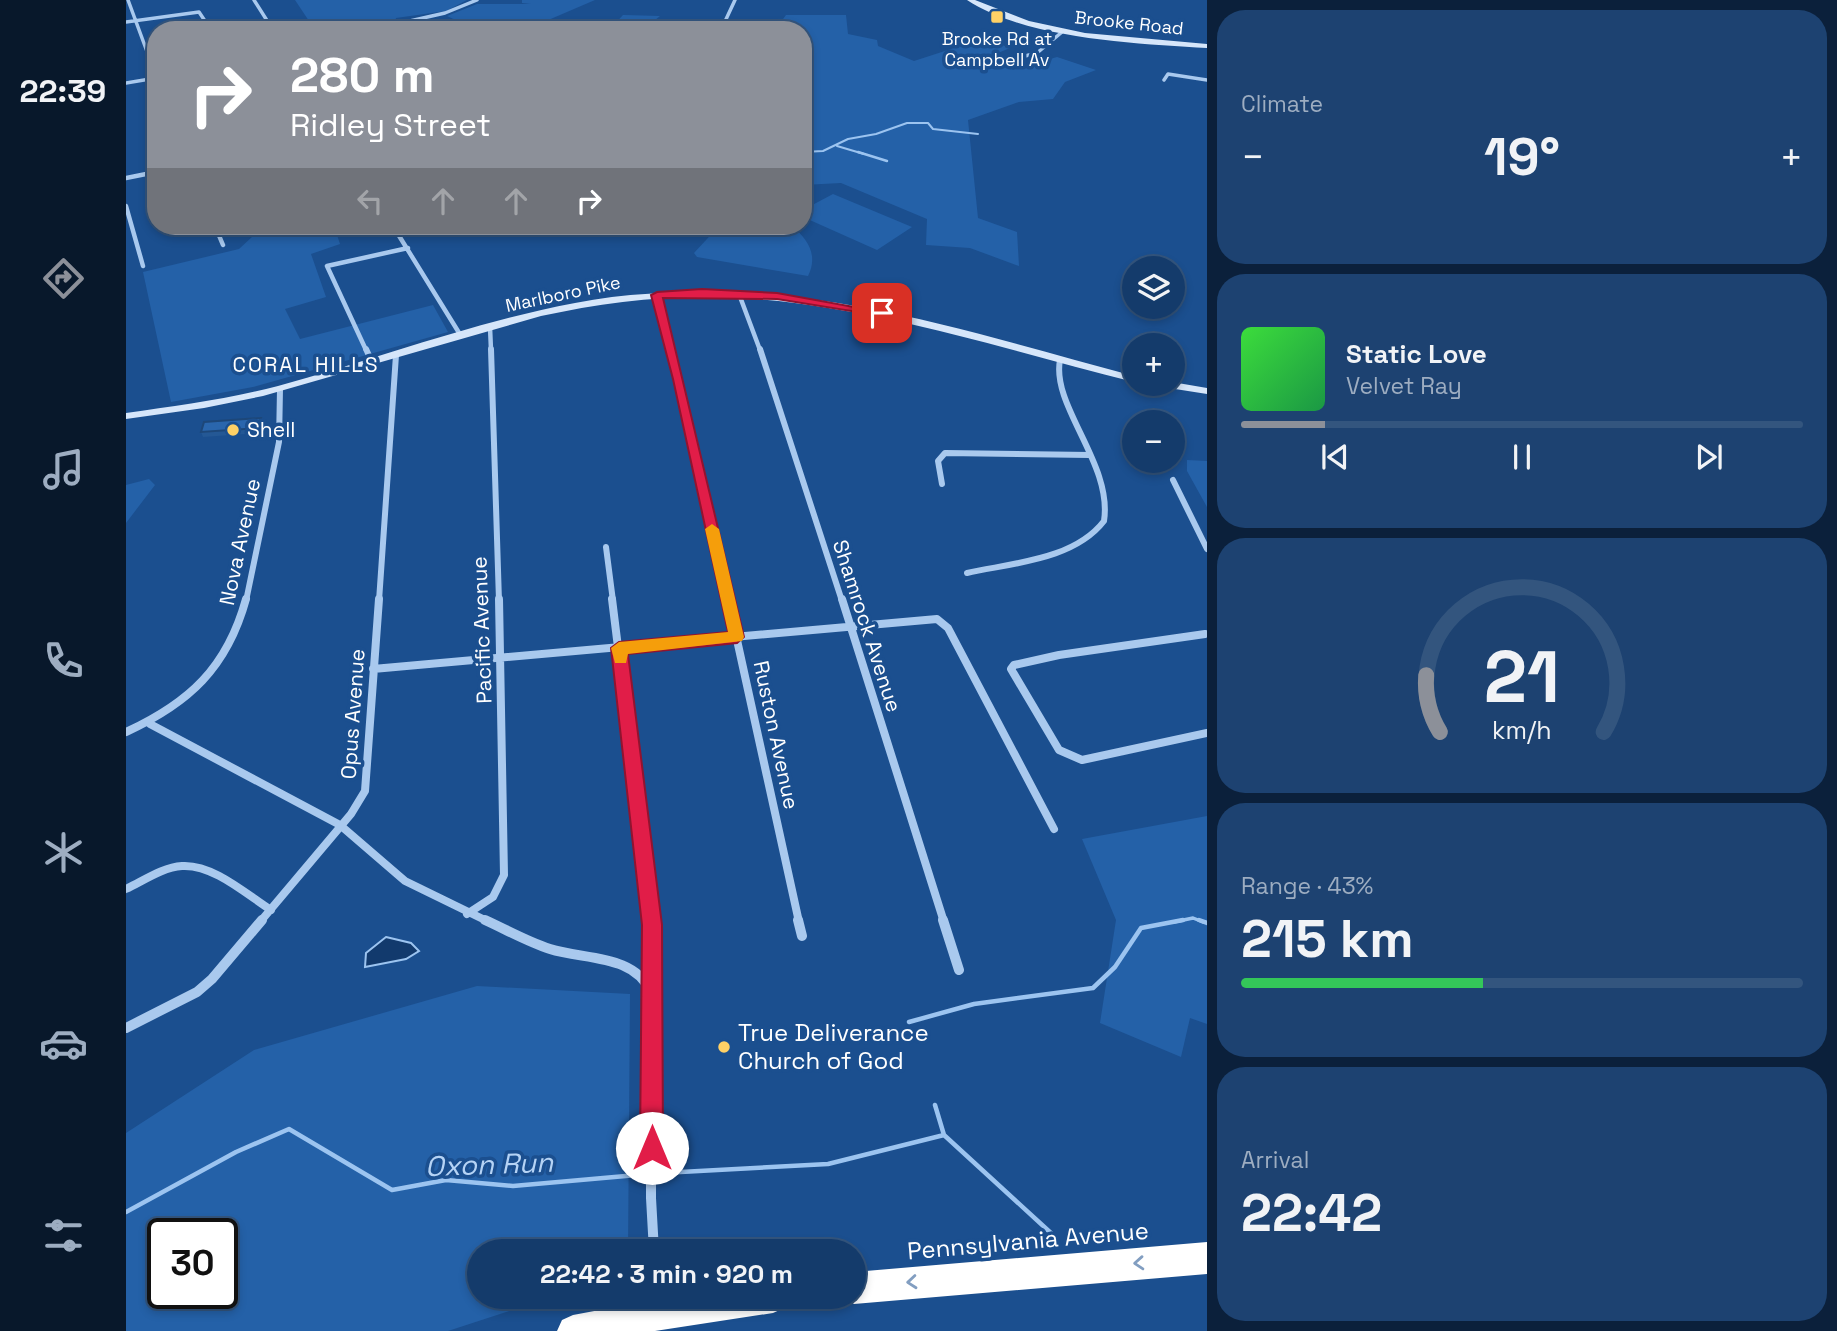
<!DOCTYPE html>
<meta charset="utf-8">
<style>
body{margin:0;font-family:"Space Grotesk",sans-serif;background:#1d4271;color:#f1f3f6;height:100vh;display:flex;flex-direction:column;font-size:26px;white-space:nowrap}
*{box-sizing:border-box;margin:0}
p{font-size:23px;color:#9dadc1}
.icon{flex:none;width:38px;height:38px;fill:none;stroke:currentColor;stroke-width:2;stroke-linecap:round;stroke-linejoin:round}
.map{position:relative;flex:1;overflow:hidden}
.side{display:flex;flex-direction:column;gap:10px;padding:10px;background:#0b203b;width:630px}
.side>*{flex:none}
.banner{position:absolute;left:21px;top:21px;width:665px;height:214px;border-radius:28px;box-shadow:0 4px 10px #0003,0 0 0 2px #33557e;background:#8c9099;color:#fff;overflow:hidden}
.tools{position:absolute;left:996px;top:256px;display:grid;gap:14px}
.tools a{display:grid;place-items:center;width:63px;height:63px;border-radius:50%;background:#143b6b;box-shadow:0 4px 10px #0003,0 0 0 2px #33557e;font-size:35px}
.speed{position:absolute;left:21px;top:1218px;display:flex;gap:14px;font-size:35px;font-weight:700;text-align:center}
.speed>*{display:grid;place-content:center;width:91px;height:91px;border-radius:50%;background:#143b6b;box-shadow:0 4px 10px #0003,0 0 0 2px #33557e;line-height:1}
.speed .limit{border:4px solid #111;border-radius:10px;background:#fff;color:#111}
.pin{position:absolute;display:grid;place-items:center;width:60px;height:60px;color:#fff;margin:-30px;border-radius:14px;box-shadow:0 4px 10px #0006}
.me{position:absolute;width:77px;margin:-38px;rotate:0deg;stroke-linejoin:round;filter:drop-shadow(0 0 5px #0008)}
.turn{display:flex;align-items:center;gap:24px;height:147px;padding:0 28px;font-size:32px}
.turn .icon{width:91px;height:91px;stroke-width:2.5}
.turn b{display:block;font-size:49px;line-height:60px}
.lanes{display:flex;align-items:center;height:66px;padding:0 28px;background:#0003;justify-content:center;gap:35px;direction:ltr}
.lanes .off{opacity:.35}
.big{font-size:52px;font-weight:600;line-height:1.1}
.side .tile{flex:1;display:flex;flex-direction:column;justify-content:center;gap:10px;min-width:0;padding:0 24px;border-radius:28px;background:#1d4271}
.side .dial{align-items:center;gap:0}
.dial svg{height:182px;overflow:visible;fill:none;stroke:#33557e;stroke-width:7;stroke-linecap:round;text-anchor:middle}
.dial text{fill:#f1f3f6;stroke:none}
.song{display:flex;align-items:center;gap:21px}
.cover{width:84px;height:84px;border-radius:10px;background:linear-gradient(135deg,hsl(120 70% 55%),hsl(140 70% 35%))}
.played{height:7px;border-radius:4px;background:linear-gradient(90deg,#8c9099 15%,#33557e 15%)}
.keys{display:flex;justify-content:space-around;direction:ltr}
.heat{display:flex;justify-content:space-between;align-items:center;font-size:38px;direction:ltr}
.charge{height:10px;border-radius:5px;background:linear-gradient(90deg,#34c759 43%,#33557e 0)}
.trip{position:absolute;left:341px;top:1239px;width:399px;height:70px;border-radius:35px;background:#143b6b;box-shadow:0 4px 10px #0003,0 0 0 2px #33557e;font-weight:600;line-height:70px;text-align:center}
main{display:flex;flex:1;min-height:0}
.tab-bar{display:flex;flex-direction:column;width:126px;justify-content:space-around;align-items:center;background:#08182b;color:#9dadc1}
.tab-bar .icon{width:49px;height:49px}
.tab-bar .on{color:#8c9099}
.tab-bar b{font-size:32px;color:#f1f3f6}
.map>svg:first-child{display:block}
.green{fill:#2461a8;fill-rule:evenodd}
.water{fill:#123a6d;stroke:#9cc4f0;stroke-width:2}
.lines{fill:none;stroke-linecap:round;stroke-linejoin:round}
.stream-far3{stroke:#9cc4f0;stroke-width:2}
.stream-far2{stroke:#9cc4f0;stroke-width:2.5}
.stream-far1{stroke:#9cc4f0;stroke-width:3.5}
.stream{stroke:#9cc4f0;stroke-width:4.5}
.street-far4{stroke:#a9c9ee;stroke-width:3.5}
.street-far3{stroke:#a9c9ee;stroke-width:4.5}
.street-far2{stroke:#a9c9ee;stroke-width:6}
.street-far1{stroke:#a9c9ee;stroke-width:8}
.street{stroke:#a9c9ee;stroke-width:10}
.secondary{fill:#d6e6fa;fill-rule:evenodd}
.highway{fill:#fff;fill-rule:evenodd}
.wall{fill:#245895}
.shaded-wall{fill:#1d4779}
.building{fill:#2a66ad;stroke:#1d4779;stroke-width:2}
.oneway{stroke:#829ec1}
.route{fill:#e11d48;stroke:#92132f;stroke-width:2}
.slow{fill:#f59e0b}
.poi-dot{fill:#ffd166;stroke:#1b4f8f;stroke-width:2.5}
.labels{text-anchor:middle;stroke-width:7;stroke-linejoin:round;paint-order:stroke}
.far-street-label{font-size:18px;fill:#fff;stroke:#1b4f8f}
.far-poi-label{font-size:18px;fill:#fff;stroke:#1b4f8f}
.far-quarter-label{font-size:21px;letter-spacing:2px;fill:#fff;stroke:#1b4f8f}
.poi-label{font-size:21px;fill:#fff;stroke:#1b4f8f;text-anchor:start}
.street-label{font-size:21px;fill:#fff;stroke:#1b4f8f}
.near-poi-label{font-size:24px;fill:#fff;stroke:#1b4f8f;text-anchor:start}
.near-street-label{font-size:24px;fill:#fff;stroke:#1b4f8f}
.near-water-label{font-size:28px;font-style:italic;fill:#b5d3f5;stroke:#1b4f8f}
</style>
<main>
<nav class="tab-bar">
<b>22:39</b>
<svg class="icon on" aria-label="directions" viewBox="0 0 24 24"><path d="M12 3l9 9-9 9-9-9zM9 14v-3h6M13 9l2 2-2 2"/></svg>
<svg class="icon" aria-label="music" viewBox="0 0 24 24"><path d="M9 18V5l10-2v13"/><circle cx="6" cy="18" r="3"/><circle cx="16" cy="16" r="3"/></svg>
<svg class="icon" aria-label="phone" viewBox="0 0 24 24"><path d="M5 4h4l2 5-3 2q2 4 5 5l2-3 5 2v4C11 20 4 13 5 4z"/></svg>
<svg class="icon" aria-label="climate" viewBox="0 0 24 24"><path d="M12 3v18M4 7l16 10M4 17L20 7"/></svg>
<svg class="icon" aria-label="car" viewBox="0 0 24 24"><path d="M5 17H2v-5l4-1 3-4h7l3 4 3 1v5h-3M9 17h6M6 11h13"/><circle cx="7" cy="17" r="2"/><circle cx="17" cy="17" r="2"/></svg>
<svg class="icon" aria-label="filters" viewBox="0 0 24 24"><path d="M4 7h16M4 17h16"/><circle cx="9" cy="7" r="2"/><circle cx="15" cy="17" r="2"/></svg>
</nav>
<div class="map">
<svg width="1081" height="1331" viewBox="0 0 1081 1331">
<rect width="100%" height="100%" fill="#1b4f8f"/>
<!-- green -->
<path class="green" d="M169,0H341L320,11L270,18L267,27L270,30H200L183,21Z
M396,0H469L399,30H370L338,24L321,16L351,4H405L396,3Z
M497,15L534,16L517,30H483Z
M660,15H720L722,34L751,40L752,46L788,61L859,38L884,48L867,55L887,70L931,57L970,70L939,82L927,99L893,102L842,120L852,218L891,232L893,266L844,248L800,245L801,219L715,183L677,185V30H649Z
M707,194L786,227L751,250L677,217V210Z
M138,226H208L214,244L185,254L200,297L159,309L174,339L307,305L322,332L127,387L45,402L17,272L113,249Z
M593,226H666C683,240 692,256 682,276L571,257L568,253Z
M1061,460L1081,461V507L1061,471Z
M23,479L29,485L0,523V485Z
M1081,816V1024L1064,1018L1055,1057L974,1023L990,920L956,839Z
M351,986L504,994L502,1251H354V1297H426L322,1331H0V1133L128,1050ZM37,1234H96V1293H37Z"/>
<!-- water -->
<path class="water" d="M260,937L285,943L293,951L280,959L239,967L240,953Z"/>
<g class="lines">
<!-- stream-far3 -->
<path class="stream-far3" d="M711,146L738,154
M677,152L697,151L722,139L750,134L781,123H802L807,129L852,134"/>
<!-- stream-far2 -->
<path class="stream-far2" d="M732,152L761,161"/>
<!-- stream-far1 -->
<path class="stream-far1" d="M1048,922L1067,918L1077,922"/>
<!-- stream -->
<path class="stream" d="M1073,920L1081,923
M783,1022L848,1004L967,988L989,967L1015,928L1057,920
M809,1105L818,1135
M536,1173L702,1164L818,1135L926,1234
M0,1212L110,1152L163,1129L266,1190L320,1180L387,1186L511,1175"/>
<!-- street-far4 -->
<path class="street-far4" d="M2,0L30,76
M128,0L147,30
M297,18L286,27L275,23L319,13L351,0
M0,22L73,12L85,30
M595,30L609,0
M899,56L911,53L936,32
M1038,80L1042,74L1081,80
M0,83L30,78"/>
<!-- street-far3 -->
<path class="street-far3" d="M0,178L30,172
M0,206L17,266
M89,226L97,245
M267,226L335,336
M613,294L634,350
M531,295L545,350
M364,327L365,350
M240,350L201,266L282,248"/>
<!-- street-far2 -->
<path class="street-far2" d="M240,349L246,362
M365,349L373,601
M545,349L602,601
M634,349L716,601
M1047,480L1081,549
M816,484L812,461L819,453L964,455
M480,547L487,601
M841,573C886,563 948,560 978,521C987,464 925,406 934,360
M120,601L153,442L154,389
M253,601L270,355"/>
<!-- street-far1 -->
<path class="street-far1" d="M486,599L526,922
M602,599L673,922
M716,599L818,922
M1079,634L933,655L888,665L885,669L933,750L956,760L1081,733
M247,669L811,619L822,628L928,829
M24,724L214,825L279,881L363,922
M0,732C63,703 101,668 120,599
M0,889C17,881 37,867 56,866C87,864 120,894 145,910
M341,914L367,897L378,875L373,599
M134,922L225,814L239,791L253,599"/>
<!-- street -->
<path class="street" d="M359,920C381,930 402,942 424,949C459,960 508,954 525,992
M525,920V1198L528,1251
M672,920L676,936
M817,920L833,970
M0,1028L71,992L86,979L136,920"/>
<!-- secondary -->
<path class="secondary" d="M841,0H849L903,21L959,33L1081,44V48C1011,44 900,39 841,0Z
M597,291C643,295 689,298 735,307C827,324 917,352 1008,376V382C873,348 740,303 599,297C537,295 475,303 415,316L137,396L78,408L0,419V413C51,406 102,399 152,386C251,359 348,322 449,303C498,293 548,292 597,291Z
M1046,382L1081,388V394L1030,386L1025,383Z"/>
<!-- highway -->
<path class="highway" d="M1081,1242V1274L728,1304L716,1297H728V1272Z
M543,1297H663L658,1308L647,1313L529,1331H431L436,1320L447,1315Z"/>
</g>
<!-- wall -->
<path class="wall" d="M137,423L134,433L77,437L75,432Z"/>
<!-- shaded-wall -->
<path class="shaded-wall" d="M135,418L137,423L134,433L132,428Z"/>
<!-- building -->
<path class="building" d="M135,418L132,428L75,432L78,422Z"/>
<!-- one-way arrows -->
<defs><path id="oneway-chevron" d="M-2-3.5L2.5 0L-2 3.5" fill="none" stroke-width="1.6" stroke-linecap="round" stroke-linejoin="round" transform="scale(1.75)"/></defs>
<g class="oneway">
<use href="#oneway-chevron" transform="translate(1013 1263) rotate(176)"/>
<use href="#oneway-chevron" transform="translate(786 1282) rotate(175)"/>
</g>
<!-- route -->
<path class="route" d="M576,289L651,293L761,313L756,316L651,299L537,298L618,637L611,643L502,654L536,925L537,1148L533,1156L526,1159L518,1156L514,1148L516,925L485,648L493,642L602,632L547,379L525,295L531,292Z"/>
<!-- slow -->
<path class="slow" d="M586,524L593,529L618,637L616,641L502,654L500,663H489L485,648L493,642L602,632L579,529Z"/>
<!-- markers -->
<g class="poi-dot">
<rect x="864" y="10" width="14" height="14" rx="3.5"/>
<circle cx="107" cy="430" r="7"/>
<circle cx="598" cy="1047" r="7"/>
</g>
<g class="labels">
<!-- far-street labels -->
<g class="far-street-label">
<text transform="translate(1003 23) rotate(6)" y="6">Brooke Road</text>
<text transform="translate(437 294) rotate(-12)" y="6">Marlboro Pike</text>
</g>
<!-- far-poi labels -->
<g class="far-poi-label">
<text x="871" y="45">Brooke Rd at<tspan x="871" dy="21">Campbell Av</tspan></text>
</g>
<!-- far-quarter labels -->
<g class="far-quarter-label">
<text x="180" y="372">CORAL HILLS</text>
</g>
<!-- poi labels -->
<g class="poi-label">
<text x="121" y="437">Shell</text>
</g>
<!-- street labels -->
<g class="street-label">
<text transform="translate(114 542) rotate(-78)" y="7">Nova Avenue</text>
<text transform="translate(741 626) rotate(72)" y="7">Shamrock Avenue</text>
<text transform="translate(356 630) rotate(-92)" y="7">Pacific Avenue</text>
<text transform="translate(227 714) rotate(-86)" y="7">Opus Avenue</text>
<text transform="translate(650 735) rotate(78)" y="7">Ruston Avenue</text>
</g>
<!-- near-poi labels -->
<g class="near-poi-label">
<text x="612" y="1041">True Deliverance<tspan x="612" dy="28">Church of God</tspan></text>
</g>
<!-- near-street labels -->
<g class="near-street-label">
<text transform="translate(902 1241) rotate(-5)" y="8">Pennsylvania Avenue</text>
</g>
<!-- near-water labels -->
<g class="near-water-label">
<text transform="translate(363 1164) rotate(-2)" y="10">Oxon Run</text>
</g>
</g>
</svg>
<div class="tools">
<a><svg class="icon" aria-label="layers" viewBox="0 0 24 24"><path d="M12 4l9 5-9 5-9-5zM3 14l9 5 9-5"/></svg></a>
<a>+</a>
<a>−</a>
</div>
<div class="speed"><div class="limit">30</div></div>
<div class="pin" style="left:756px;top:313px;background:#d93025"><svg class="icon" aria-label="arrive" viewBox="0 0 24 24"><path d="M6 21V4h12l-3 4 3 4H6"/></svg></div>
<svg class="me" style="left:526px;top:1148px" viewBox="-20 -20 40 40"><circle r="19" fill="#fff"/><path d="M0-13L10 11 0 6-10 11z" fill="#e11d48"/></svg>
<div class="trip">22:42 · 3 min · 920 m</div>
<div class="banner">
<div class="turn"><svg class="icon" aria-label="right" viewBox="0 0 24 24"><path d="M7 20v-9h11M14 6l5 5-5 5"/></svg><div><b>280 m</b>Ridley Street</div></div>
<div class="lanes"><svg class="icon off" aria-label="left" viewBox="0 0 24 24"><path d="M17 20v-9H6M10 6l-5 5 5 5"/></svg><svg class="icon off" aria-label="ahead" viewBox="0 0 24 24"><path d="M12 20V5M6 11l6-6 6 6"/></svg><svg class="icon off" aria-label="ahead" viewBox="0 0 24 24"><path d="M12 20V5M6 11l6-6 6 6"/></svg><svg class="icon" aria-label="right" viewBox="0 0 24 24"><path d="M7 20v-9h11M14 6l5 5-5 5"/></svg></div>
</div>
</div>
<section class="side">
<div class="tile"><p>Climate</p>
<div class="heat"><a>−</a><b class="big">19°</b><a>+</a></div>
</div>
<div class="tile">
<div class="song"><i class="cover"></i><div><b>Static Love</b><p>Velvet Ray</p></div></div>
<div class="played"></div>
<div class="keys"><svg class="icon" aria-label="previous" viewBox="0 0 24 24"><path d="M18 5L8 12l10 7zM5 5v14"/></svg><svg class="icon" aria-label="pause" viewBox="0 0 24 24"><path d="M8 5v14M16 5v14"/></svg><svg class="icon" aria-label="next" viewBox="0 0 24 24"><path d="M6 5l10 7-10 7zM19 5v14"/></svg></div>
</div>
<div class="tile dial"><svg viewBox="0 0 100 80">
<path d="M14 69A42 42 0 1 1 86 69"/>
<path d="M14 69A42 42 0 0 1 8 44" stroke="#8c9099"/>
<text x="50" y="56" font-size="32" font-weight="700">21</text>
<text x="50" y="72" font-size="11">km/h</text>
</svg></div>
<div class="tile"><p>Range · 43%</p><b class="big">215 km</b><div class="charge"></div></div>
<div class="tile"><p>Arrival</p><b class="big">22:42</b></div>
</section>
</main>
